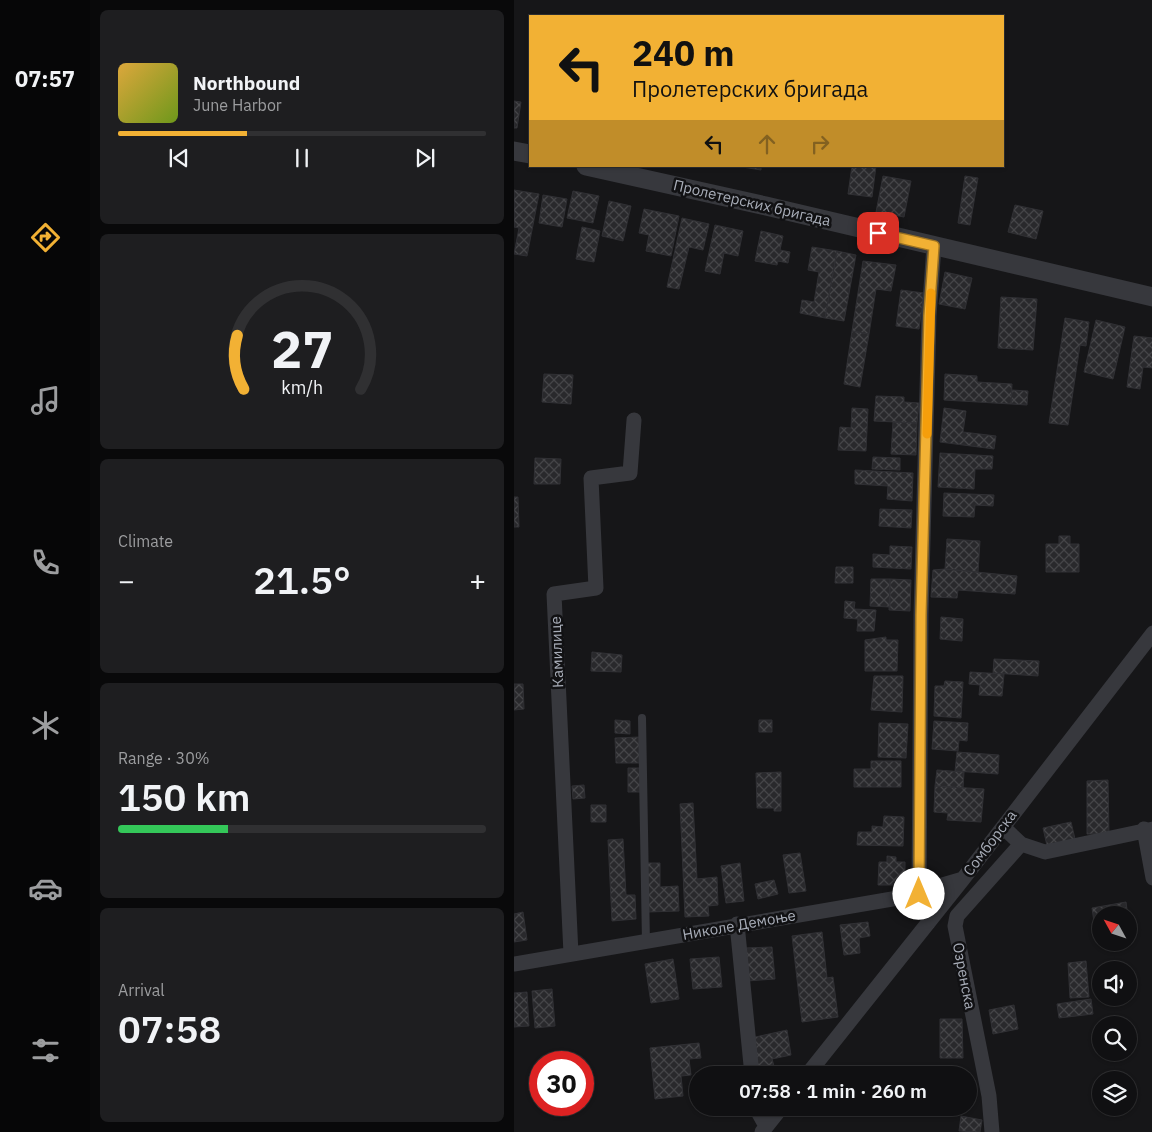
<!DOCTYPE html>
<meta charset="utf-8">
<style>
body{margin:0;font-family:"IBM Plex Sans",sans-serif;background:#1e1e20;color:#f1f3f6;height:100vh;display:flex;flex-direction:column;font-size:19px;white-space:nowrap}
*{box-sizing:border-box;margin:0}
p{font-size:16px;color:#9c9d9f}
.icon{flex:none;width:28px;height:28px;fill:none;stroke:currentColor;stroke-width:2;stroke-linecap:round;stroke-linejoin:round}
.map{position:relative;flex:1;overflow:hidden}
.sheet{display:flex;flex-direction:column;gap:10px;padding:10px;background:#09090a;width:424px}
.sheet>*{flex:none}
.guide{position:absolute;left:15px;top:15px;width:475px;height:152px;border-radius:0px;box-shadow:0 1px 4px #0004,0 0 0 1px #303032;background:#f2b134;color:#111;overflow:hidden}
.needle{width:32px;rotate:310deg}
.controls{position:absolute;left:578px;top:906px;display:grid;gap:10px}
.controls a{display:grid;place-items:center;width:45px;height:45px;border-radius:50%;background:#101012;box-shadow:0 1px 4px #0004,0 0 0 1px #303032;font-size:25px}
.speed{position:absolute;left:15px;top:1051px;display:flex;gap:10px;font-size:25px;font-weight:700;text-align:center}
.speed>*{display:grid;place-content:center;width:65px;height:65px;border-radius:50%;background:#101012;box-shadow:0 1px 4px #0004,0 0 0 1px #303032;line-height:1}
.speed .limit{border:8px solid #d22;background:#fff;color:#111}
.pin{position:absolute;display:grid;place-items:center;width:42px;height:42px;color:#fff;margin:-21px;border-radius:10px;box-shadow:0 2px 8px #0006}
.me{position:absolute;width:55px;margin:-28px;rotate:0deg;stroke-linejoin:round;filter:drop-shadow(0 0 4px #0008)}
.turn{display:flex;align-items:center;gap:18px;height:105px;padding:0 20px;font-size:22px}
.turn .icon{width:65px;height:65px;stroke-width:2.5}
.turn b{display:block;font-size:35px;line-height:42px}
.lanes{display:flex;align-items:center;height:48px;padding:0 20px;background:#0003;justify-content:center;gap:25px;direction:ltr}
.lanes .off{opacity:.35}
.big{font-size:38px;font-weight:600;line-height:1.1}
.sheet .tile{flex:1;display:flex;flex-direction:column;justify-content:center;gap:8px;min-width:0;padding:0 18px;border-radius:8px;background:#1e1e20}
.sheet .dial{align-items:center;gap:0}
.dial svg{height:130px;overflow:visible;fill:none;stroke:#303032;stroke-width:7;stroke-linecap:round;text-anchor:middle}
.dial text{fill:#f1f3f6;stroke:none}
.song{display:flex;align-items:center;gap:15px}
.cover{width:60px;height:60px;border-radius:8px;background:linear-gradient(135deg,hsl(40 70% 55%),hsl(80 70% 35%))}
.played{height:5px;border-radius:2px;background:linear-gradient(90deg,#f2b134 35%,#303032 35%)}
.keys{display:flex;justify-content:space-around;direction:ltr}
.heat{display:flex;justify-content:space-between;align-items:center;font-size:28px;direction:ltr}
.charge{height:8px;border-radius:4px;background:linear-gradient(90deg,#34c759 30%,#303032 0)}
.trip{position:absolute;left:175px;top:1066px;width:288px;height:50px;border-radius:25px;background:#101012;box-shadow:0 1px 4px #0004,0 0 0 1px #303032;font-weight:600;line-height:50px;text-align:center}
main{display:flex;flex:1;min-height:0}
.tabs{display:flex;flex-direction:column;width:90px;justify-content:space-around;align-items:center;background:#060607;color:#9c9d9f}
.tabs .icon{width:35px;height:35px}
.tabs .selected{color:#f2b134}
.tabs b{font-size:22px;color:#f1f3f6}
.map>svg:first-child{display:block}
.building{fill:url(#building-cross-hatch);stroke:#303034}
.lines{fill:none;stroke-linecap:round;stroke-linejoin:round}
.service{stroke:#37383d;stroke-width:8}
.minor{stroke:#37383d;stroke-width:15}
.tertiary{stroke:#37383d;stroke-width:19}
.route-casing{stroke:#9d7322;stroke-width:12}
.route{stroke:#f2b134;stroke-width:9}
.slow{stroke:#f59e0b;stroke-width:9}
.labels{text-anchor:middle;stroke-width:5;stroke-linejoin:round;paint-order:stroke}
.street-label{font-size:15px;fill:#a8adb8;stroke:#111113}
</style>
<main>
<nav class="tabs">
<b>07:57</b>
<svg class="icon selected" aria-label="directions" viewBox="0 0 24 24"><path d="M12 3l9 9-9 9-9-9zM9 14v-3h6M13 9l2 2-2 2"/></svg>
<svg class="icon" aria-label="music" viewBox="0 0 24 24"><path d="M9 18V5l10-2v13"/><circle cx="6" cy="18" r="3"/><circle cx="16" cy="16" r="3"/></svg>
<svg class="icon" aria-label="phone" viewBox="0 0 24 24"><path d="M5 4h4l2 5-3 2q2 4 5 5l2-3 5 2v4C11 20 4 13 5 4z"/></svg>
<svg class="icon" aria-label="climate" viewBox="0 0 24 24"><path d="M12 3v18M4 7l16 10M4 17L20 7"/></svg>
<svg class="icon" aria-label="car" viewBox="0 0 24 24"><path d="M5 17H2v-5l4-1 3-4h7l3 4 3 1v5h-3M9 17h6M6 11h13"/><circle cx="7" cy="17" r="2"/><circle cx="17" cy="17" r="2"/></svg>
<svg class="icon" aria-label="filters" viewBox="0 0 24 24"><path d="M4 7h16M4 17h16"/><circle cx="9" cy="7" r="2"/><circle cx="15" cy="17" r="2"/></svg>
</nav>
<section class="sheet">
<div class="tile">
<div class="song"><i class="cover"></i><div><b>Northbound</b><p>June Harbor</p></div></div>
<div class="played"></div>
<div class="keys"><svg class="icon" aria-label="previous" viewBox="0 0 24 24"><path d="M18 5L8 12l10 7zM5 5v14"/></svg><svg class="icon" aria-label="pause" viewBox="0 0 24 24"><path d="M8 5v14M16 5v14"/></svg><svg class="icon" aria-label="next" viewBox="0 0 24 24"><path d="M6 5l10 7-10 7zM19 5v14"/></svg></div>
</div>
<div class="tile dial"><svg viewBox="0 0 100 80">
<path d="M14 69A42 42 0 1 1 86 69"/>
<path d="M14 69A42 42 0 0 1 10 36" stroke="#f2b134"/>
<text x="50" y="56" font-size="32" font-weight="700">27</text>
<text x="50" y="72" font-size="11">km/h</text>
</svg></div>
<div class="tile"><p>Climate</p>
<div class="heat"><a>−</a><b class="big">21.5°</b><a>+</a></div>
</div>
<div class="tile"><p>Range · 30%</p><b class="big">150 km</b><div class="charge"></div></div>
<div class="tile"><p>Arrival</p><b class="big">07:58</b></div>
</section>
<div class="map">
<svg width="639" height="1132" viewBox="0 0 639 1132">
<defs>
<pattern id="building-cross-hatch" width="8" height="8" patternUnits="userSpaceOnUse" patternTransform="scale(1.25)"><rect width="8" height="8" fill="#29292c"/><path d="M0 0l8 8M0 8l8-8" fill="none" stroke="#454548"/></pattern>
</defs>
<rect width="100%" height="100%" fill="#161618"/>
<!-- building -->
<path class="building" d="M0,101L7,102L3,128H0Z
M222,166H247V170Z
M338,166H362L358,197L334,194Z
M369,176L397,181L390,217L362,212Z
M451,176L464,178L456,225L444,223Z
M0,190L25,194L13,256L0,254L5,228L0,227Z
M59,191L85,196L79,223L53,218Z
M29,195L53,199L48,227L25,223Z
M95,201L117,206L109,241L88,236Z
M501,205L529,211L522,239L494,232Z
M130,209L165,216L157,256L132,251L135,235L125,233Z
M168,218L195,224L189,250L175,247L165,289L153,287Z
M201,225L229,231L224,256L210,253L206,274L191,271Z
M68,227L86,231L80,262L62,259Z
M247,231L269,236L266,250L276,252L274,263L264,261L263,265L241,261Z
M298,247L323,251L311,318L286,313L288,300L300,302L305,272L294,270Z
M323,251L342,255L330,321L311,318Z
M349,261L382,265L377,291L362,289L355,334L338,331Z
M431,272L458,278L451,309L425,304Z
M387,290L410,293L405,329L382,326Z
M487,297L523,299L519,350L484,348Z
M551,318L575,322L572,346L566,345L554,425L535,423Z
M582,320L611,327L599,379L570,372Z
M338,331L355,334L346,387L330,384Z
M620,336L639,338V368L629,367L626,389L613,387Z
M30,374L59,375L57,404L28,402Z
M431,374L463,376V382L498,384L497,404L430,400Z
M498,390L514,391L513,405L497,404Z
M362,396L390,397V402L405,403L403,423L360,421Z
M338,408L354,409L352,451L324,450L326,427L337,428Z
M430,408L452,411L449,432L482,436L480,449L426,442Z
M379,422L403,423L402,455L377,454Z
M426,453L479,456L478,469H461L460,489L424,487Z
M359,457L386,458V470L358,469Z
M21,458L47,459L46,484H20Z
M341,470L399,473L398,501L373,499L374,486L341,484Z
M430,493L480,495L479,506L461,505L460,517L429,516Z
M0,497H4L5,527H0Z
M366,509L398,510L397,528L365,526Z
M545,536H556V544H565V572H532V544H545Z
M433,539L466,541L464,572L431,569Z
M376,546L398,547L397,569L359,567V554L376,555Z
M322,567H339V583H321Z
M431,569L503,576L501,594L444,590L443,598L417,597L419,570Z
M357,579H376V607L356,606Z
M376,579L397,580L396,611L375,610Z
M331,601L341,602L340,609L362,610L360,631H343L344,619L330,618Z
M427,617L449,619L448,641L426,639Z
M372,637V640H384L383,671H351V640Z
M78,652L108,655L107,672L77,671Z
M480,659L525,661L524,676L479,673Z
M456,672L490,674L488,696L465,695L466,685L455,684Z
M360,676H389L388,712L357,710Z
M431,681L449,682L447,718L420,716L421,686H430Z
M0,684H9L10,709L0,710Z
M101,720L116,721V734L101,733Z
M245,720H258V732H245Z
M420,721L454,723L453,741L445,740L444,751L418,749Z
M365,723L394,724L392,758L364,757Z
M126,737V763H102L101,738Z
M443,752L485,755L484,774L441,771Z
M357,761H387V787H340V769H357Z
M114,768H127V792H114Z
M423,770L450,772L449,788L421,786Z
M267,772V811H260V808H243L242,773Z
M594,780L595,834H573V781Z
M70,785L71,798L59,799L58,786Z
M421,786L470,789L467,822L433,820L434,813L420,812Z
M179,803L183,879L203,877L204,905L194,906L195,916L171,917L166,804Z
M77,805H92V822H77Z
M370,816L390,817L389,846L343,845L344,832H358V826L369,827Z
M557,822L562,843L534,850L529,828Z
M109,839L112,895H121L122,919L98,921L94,840Z
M286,853L292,891L275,893L269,855Z
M373,856L382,857V862H391V885H364L365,862H373Z
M133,863H146V887L164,886L165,911L134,912Z
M226,863L230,901L212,903L207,866Z
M260,880L264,894L244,899L241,884Z
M612,902L615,924L614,915H586V929H581L578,908Z
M9,912L13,940L0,942V914Z
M354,922L356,936L345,938L346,953L330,955L326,925Z
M308,932L313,978L319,977L324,1017L288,1022L278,936Z
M258,947L261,979L233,981L231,948Z
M205,957L208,987L179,989L176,959Z
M159,959L165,999L137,1003L131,964Z
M572,961L575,997L556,998L554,963Z
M38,989L41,1026L21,1028L18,991Z
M13,992L15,1026L0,1027V993Z
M577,999L579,1014L545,1018L543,1004Z
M500,1005L504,1029L479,1034L475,1010Z
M426,1019H448L449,1058H426Z
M273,1030L277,1055L258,1059L260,1066L243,1069L237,1038Z
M185,1043L187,1058L175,1059L177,1075L167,1076L169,1096L141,1099L136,1048Z
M419,1071L449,1075H418Z
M447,1116L468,1120L466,1132L445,1131Z"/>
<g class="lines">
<!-- service -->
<path class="service" d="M128,718L132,943"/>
<!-- minor -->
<path class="minor" d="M489,827L507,844L531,852L639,829
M630,829L639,878
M415,922L405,894L407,615L415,316L420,246
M223,924L238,1075
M57,954L40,594L82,588L77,478L116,473L120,420
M0,964L384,898L449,879
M293,1075L449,879L639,633
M242,1108L252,1126
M248,1132L267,1108
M478,1132L475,1096L441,926L443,916L507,844"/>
<!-- tertiary -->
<path class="tertiary" d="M0,151L16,154
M72,166L252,206L639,297"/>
</g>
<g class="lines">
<defs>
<path id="route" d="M364,233L420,246L415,316L407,615L405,894"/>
</defs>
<!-- route casing -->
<use href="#route" class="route-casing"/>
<!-- route -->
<use href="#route" class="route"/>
<!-- slow -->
<path class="slow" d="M413,434L417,293"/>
</g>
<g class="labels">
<!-- street labels -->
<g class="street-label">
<text transform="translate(238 203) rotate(13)" y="5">Пролетерских бригада</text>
<text transform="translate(43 652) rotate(-92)" y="5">Камилице</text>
<text transform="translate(476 843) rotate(-53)" y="5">Сомборска</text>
<text transform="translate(225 925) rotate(-10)" y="5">Николе Демоње</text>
<text transform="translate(450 976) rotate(79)" y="5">Озренска</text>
</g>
</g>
</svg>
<div class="controls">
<a><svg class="needle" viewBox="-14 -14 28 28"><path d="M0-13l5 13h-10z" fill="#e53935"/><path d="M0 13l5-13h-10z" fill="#9c9d9f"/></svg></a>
<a><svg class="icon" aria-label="sound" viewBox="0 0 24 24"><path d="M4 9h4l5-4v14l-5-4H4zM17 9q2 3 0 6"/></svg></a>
<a><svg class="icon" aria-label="search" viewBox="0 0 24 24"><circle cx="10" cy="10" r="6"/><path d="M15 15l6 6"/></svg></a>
<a><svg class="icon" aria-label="layers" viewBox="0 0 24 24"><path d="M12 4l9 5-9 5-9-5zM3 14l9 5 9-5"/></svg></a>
</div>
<div class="speed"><div class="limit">30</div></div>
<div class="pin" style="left:364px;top:233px;background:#d93025"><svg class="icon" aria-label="arrive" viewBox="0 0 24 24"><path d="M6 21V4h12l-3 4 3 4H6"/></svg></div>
<svg class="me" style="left:405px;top:894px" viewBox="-20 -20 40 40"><circle r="19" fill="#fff"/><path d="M0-13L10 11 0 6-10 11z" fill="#f2b134"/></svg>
<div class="trip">07:58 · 1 min · 260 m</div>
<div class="guide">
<div class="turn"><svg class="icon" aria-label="left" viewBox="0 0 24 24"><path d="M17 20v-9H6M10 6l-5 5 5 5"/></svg><div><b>240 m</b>Пролетерских бригада</div></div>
<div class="lanes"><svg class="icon" aria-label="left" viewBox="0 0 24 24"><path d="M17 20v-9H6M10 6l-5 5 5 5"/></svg><svg class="icon off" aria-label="ahead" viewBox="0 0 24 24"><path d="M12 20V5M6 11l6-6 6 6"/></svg><svg class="icon off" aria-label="right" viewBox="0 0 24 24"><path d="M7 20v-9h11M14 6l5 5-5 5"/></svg></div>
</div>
</div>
</main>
